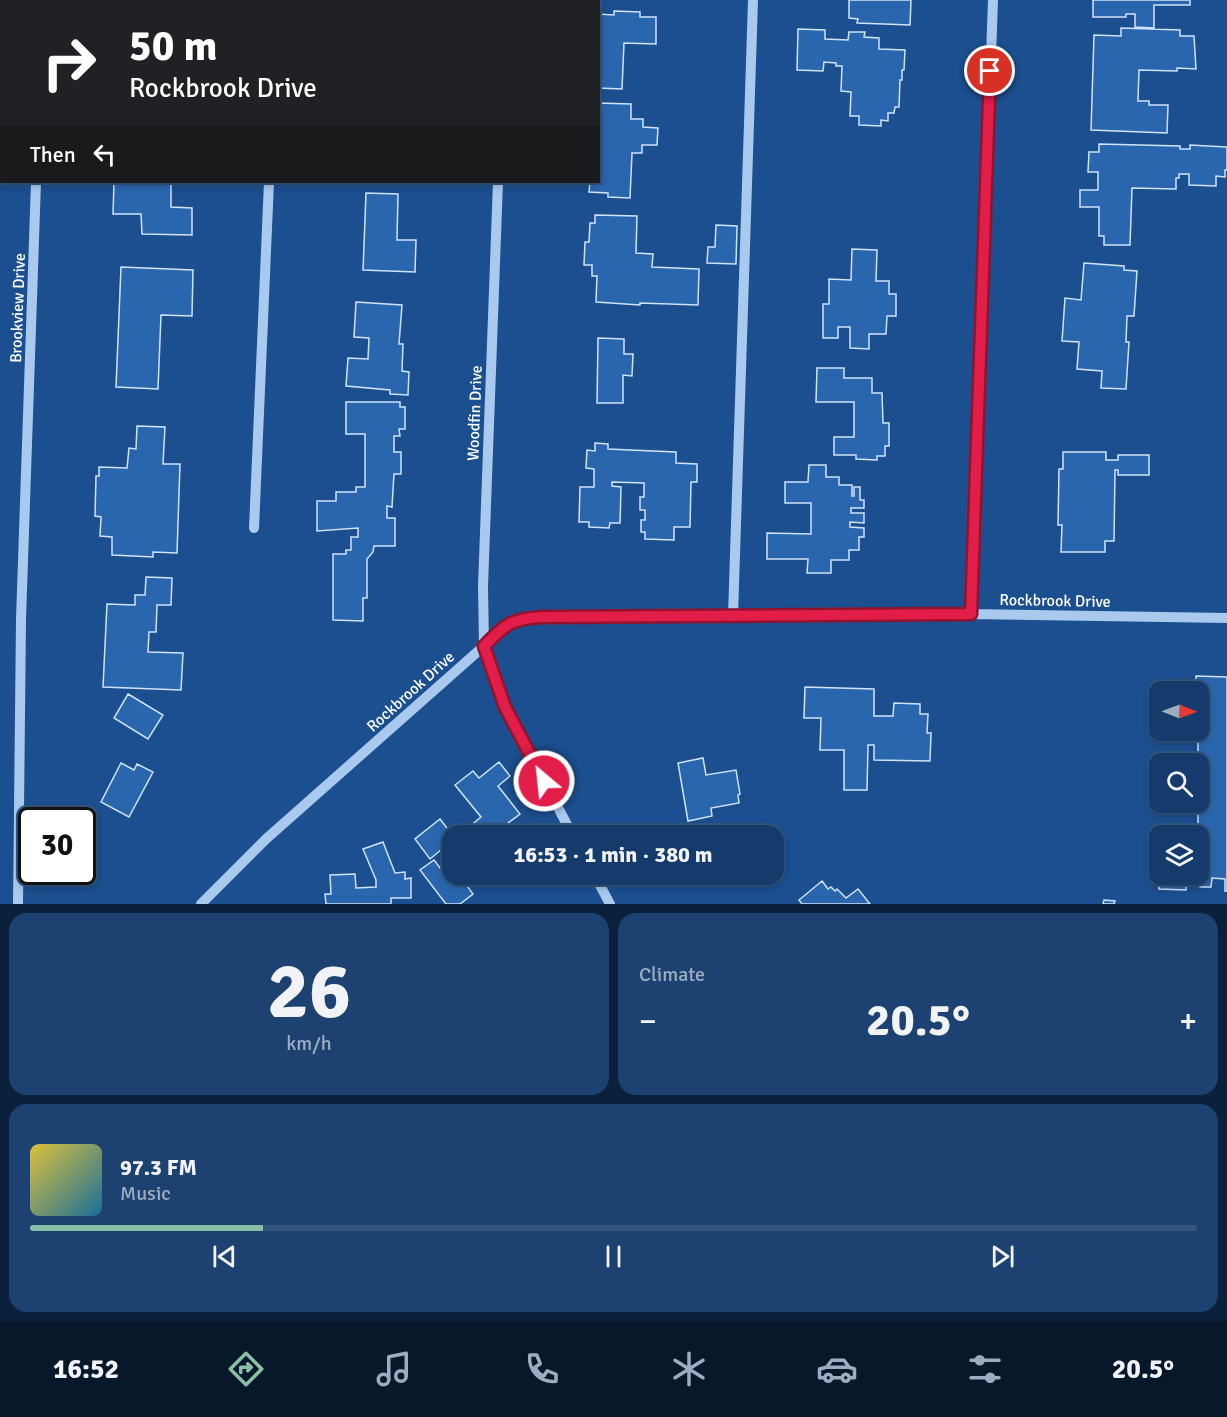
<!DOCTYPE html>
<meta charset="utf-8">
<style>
body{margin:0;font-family:Signika,sans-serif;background:#1d4271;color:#f1f3f6;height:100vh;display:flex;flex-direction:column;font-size:22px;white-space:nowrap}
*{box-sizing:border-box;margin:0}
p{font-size:20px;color:#9dadc1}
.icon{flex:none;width:33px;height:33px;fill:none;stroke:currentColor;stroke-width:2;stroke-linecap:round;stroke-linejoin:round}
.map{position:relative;height:904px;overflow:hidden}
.sheet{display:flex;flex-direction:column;gap:9px;padding:9px;background:#0b203b;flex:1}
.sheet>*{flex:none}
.hud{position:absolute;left:0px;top:0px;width:600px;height:183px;box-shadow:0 3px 9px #0003,0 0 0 2px #33557e;background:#202124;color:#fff;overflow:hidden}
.needle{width:39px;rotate:91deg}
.fabs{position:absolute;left:1149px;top:681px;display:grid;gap:12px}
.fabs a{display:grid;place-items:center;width:60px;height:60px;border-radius:12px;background:#143b6b;box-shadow:0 3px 9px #0003,0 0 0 2px #33557e;font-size:30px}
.speed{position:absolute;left:18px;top:807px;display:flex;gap:12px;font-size:30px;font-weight:700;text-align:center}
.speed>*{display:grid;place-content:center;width:78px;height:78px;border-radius:50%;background:#143b6b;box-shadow:0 3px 9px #0003,0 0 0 2px #33557e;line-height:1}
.speed .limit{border:3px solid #111;border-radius:9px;background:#fff;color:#111}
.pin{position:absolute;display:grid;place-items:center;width:51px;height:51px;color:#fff;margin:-26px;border:3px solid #fff;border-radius:50%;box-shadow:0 2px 6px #0007}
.me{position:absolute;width:66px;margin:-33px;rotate:332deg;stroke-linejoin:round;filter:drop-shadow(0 0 4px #0008)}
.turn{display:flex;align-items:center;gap:21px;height:126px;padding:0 30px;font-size:27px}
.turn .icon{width:78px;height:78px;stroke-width:2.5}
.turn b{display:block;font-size:42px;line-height:51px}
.then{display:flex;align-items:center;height:57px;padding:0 30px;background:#0003;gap:12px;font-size:22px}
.big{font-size:45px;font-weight:700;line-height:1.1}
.sheet .tile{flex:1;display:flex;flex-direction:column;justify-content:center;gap:9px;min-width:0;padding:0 21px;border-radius:18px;background:#1d4271}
.sheet .dial{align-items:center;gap:0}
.dial b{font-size:78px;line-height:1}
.song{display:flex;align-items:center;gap:18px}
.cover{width:72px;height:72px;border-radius:9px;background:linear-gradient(135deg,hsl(50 70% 55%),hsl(200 70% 35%))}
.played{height:6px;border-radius:3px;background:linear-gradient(90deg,#8abfa5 20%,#33557e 20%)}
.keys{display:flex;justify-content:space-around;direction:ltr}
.heat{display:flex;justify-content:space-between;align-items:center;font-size:33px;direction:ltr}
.sheet .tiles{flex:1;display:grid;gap:9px;grid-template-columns:1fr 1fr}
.tile:last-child{grid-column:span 2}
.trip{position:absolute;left:442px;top:825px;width:342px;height:60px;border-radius:18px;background:#143b6b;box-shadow:0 3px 9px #0003,0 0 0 2px #33557e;font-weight:700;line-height:60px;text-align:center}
.dock{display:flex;height:96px;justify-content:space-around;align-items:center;background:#08182b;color:#9dadc1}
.dock .icon{width:42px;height:42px}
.dock .on{color:#8abfa5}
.dock b{font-size:27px;color:#f1f3f6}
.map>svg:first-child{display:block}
.building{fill:#2a66ad;stroke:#cfe3fa;stroke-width:1.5}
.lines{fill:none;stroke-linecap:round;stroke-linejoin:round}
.minor{stroke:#a9c9ee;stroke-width:10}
.route-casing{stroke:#92132f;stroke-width:15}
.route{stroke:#e11d48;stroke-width:10}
.labels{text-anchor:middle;stroke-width:6;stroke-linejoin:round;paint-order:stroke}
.street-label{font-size:16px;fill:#fff;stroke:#1b4f8f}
</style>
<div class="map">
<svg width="1227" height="904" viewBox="0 0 1227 904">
<rect width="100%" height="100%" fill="#1b4f8f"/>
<!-- building -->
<path class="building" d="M130,0H202L130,2Z
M342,0H412L411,2Z
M849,0H911L910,25L857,23L858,19L849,18Z
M1093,0H1190V5H1154V28L1135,27V14H1126V17H1093Z
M614,11L640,12V17H656V44L624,43L622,89L598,88V14L614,15Z
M1121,28L1180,30V36H1194L1196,69L1177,68V71L1139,70L1138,101H1149V105H1168L1167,133L1091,130L1094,35L1121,36Z
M798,29L825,30V39L848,40L849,32H865L864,37L879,38V49L905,50L904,70H902V80H900L899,107H895L894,113H888V121L881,120V126L859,125V116H850L851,92L841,91L842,66H836V63L824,62L823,71L797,70Z
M598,103L631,104V119H643V127L658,128L657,145H642V153H632L630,198L608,197V193L589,192L590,182H598Z
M1099,144L1180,146V149H1190V145L1227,147V170H1225V177L1216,176V186L1189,185V174H1179V178H1176V189L1132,188L1130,245H1104V236H1099V207H1080V190H1098V172H1088L1089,152H1099Z
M114,182H171V207L192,208V235L142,234L141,214H113Z
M366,193L398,194L397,240H416L415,272L363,270Z
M595,215L637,216L636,253L653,254L652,267L699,269L698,305L640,303V305L596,302L597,276H592V265H584L585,242H589L590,223H595Z
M716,225L737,226L736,264L707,263L708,247H715Z
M852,249L877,250L876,281H889V294H896V316H887L886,334H869V349L850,348V327H838V338H823V304H829V279L851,280Z
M1084,263L1124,266V270L1137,271L1134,316H1127L1126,342H1129L1126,389L1101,388L1102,371L1077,369L1079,342L1062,341L1065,298L1081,300Z
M121,267L193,270L192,316L161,315L158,389L116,387Z
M356,302L402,305L399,344H403L402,371L409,372L408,395L390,394V390L346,386L348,358L368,359L369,338L354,337Z
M598,338L624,339V354H633L632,376L623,375V403H597Z
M817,368H844V378H872V393H882L883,423H889V446H885V456H877V460L856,459V455H834V437H854V402H816Z
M346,402H400V407H405V429H399L400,436H394V452H401V474H394L392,507L387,506V518H395V546H374L373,552L367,559V598H363V621L333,620V554H346V550H351V537H358V528L317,531V501H336V492H356V487H365V434H346Z
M137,426L165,427L163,464H180L177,553L153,552V557L112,555V537L100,536L101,517L95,516L96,476H99V467L127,468L129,448L136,449Z
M595,443L608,444V449L676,452V463L697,464V482H691L690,527H674V540L645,539V532H641V520H645V510H640V497H644V483L612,482V486L621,487L620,523H610L609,528L589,527V522H579L580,487H594V469L586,468L587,450L595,451Z
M1063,452H1106V460H1118V455H1149V475H1118V470H1115L1114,541H1105V552H1061L1062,525H1058L1059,469H1063Z
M809,465H826V477H839V485H852V496H854V487H860V500H864V508H851V513H864V523L850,522V527L864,528V537H859V550H849V560H831V573H807L808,559H767V533L811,534V503H785V482H808Z
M146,577L172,578L171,605H157L156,632H149L148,652L183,653L181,690L103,687L107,604L135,605V595H145Z
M1196,676L1227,677V891H1225V879L1212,878L1211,887H1200V878H1198L1196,874H1198V764H1167V757L1198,758V738H1201L1202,708H1198V692H1195Z
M805,687L874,689V716H893L894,703L920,704V714H928L927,733H931L930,761L874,760V745H868L867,790H844V750H820L821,718H804Z
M128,694L163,715L148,739L114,718Z
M703,758L706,775L736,770L740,794L738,795L739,803L711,808L712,816L688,821L678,763Z
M499,762L510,776L498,786L520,814L500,829L506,836H458L481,817L455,785L473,771L479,778Z
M121,763L134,770L137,764L153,772L129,817L101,802Z
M440,819L453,836V863L442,849L430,859L415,839Z
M383,842L395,873L405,872V879L411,878V898H391V904H326L325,894H331L330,875L355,874L356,888L376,887V880L363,849Z
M1158,846L1160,874H1187L1186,890L1159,889V869L1153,865L1150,860L1153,849Z
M434,860L443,872L453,864V874H468L465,876L468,881L465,883L473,894L460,904H446L420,870Z
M822,881L828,889L831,887L835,891L837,889L846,898L858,889L870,904H802L799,900Z
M1104,900L1115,901L1114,904H1103Z"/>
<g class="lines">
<!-- minor -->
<path class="minor" d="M43,2V0
M274,2V0
M504,2V0
M498,182L483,586L484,646L505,707L573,836
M254,528L269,182
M971,614L993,0
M733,616L753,0
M594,874L610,904
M18,904L21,619L36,182
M201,904L266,839L484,646L506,624L523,618L971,614L1227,618"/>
</g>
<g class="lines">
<defs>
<path id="route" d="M544,781L505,707L484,646C506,624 510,619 542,617L971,614L990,71"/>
</defs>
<!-- route casing -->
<use href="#route" class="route-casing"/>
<!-- route -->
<use href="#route" class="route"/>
</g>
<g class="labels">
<!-- street labels -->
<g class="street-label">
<text transform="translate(17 308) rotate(-88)" y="6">Brookview Drive</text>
<text transform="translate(474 413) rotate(-88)" y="6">Woodfin Drive</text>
<text transform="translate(1055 600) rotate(1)" y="6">Rockbrook Drive</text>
<text transform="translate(410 691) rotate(-42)" y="6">Rockbrook Drive</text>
</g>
</g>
</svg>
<div class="fabs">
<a><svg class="needle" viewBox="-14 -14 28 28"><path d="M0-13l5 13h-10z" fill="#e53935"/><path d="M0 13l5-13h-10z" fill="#9dadc1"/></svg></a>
<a><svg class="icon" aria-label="search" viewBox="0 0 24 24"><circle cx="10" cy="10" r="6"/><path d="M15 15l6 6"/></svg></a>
<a><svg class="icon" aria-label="layers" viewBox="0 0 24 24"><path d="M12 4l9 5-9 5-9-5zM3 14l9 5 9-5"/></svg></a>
</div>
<div class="speed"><div class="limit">30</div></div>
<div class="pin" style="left:990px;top:71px;background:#d93025"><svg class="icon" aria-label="arrive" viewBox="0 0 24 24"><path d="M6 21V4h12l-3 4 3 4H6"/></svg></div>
<svg class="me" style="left:544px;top:781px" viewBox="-20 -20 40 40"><circle r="17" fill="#e11d48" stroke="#fff" stroke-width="3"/><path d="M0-11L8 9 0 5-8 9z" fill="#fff"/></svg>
<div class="trip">16:53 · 1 min · 380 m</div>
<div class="hud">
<div class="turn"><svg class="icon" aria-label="right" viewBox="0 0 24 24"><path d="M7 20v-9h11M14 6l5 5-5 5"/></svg><div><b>50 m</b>Rockbrook Drive</div></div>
<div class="then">Then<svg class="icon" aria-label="left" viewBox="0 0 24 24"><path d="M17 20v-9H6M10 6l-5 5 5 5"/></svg></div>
</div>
</div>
<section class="sheet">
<div class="tiles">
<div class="tile dial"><b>26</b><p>km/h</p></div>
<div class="tile"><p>Climate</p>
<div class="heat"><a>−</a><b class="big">20.5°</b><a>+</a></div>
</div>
<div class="tile">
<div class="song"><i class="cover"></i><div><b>97.3 FM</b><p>Music</p></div></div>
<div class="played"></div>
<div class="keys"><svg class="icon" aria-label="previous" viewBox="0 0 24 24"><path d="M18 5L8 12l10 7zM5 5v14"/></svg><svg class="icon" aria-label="pause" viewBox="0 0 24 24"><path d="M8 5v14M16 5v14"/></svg><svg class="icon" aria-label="next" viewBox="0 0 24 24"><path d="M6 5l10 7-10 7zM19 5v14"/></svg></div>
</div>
</div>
</section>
<nav class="dock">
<b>16:52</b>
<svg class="icon on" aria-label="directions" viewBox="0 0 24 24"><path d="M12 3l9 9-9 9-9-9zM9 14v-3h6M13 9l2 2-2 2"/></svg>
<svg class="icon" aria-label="music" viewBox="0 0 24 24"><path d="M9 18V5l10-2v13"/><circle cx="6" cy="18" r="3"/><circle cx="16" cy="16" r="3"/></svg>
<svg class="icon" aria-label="phone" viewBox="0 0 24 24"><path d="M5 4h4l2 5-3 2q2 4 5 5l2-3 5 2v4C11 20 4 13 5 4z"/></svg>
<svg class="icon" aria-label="climate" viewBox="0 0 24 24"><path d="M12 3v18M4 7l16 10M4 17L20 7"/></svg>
<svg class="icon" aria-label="car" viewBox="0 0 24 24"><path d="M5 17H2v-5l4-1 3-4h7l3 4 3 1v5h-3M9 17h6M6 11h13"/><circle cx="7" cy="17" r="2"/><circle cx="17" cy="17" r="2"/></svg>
<svg class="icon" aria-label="filters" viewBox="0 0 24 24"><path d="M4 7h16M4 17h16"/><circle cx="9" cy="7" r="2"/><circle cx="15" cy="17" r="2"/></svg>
<b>20.5°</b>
</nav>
